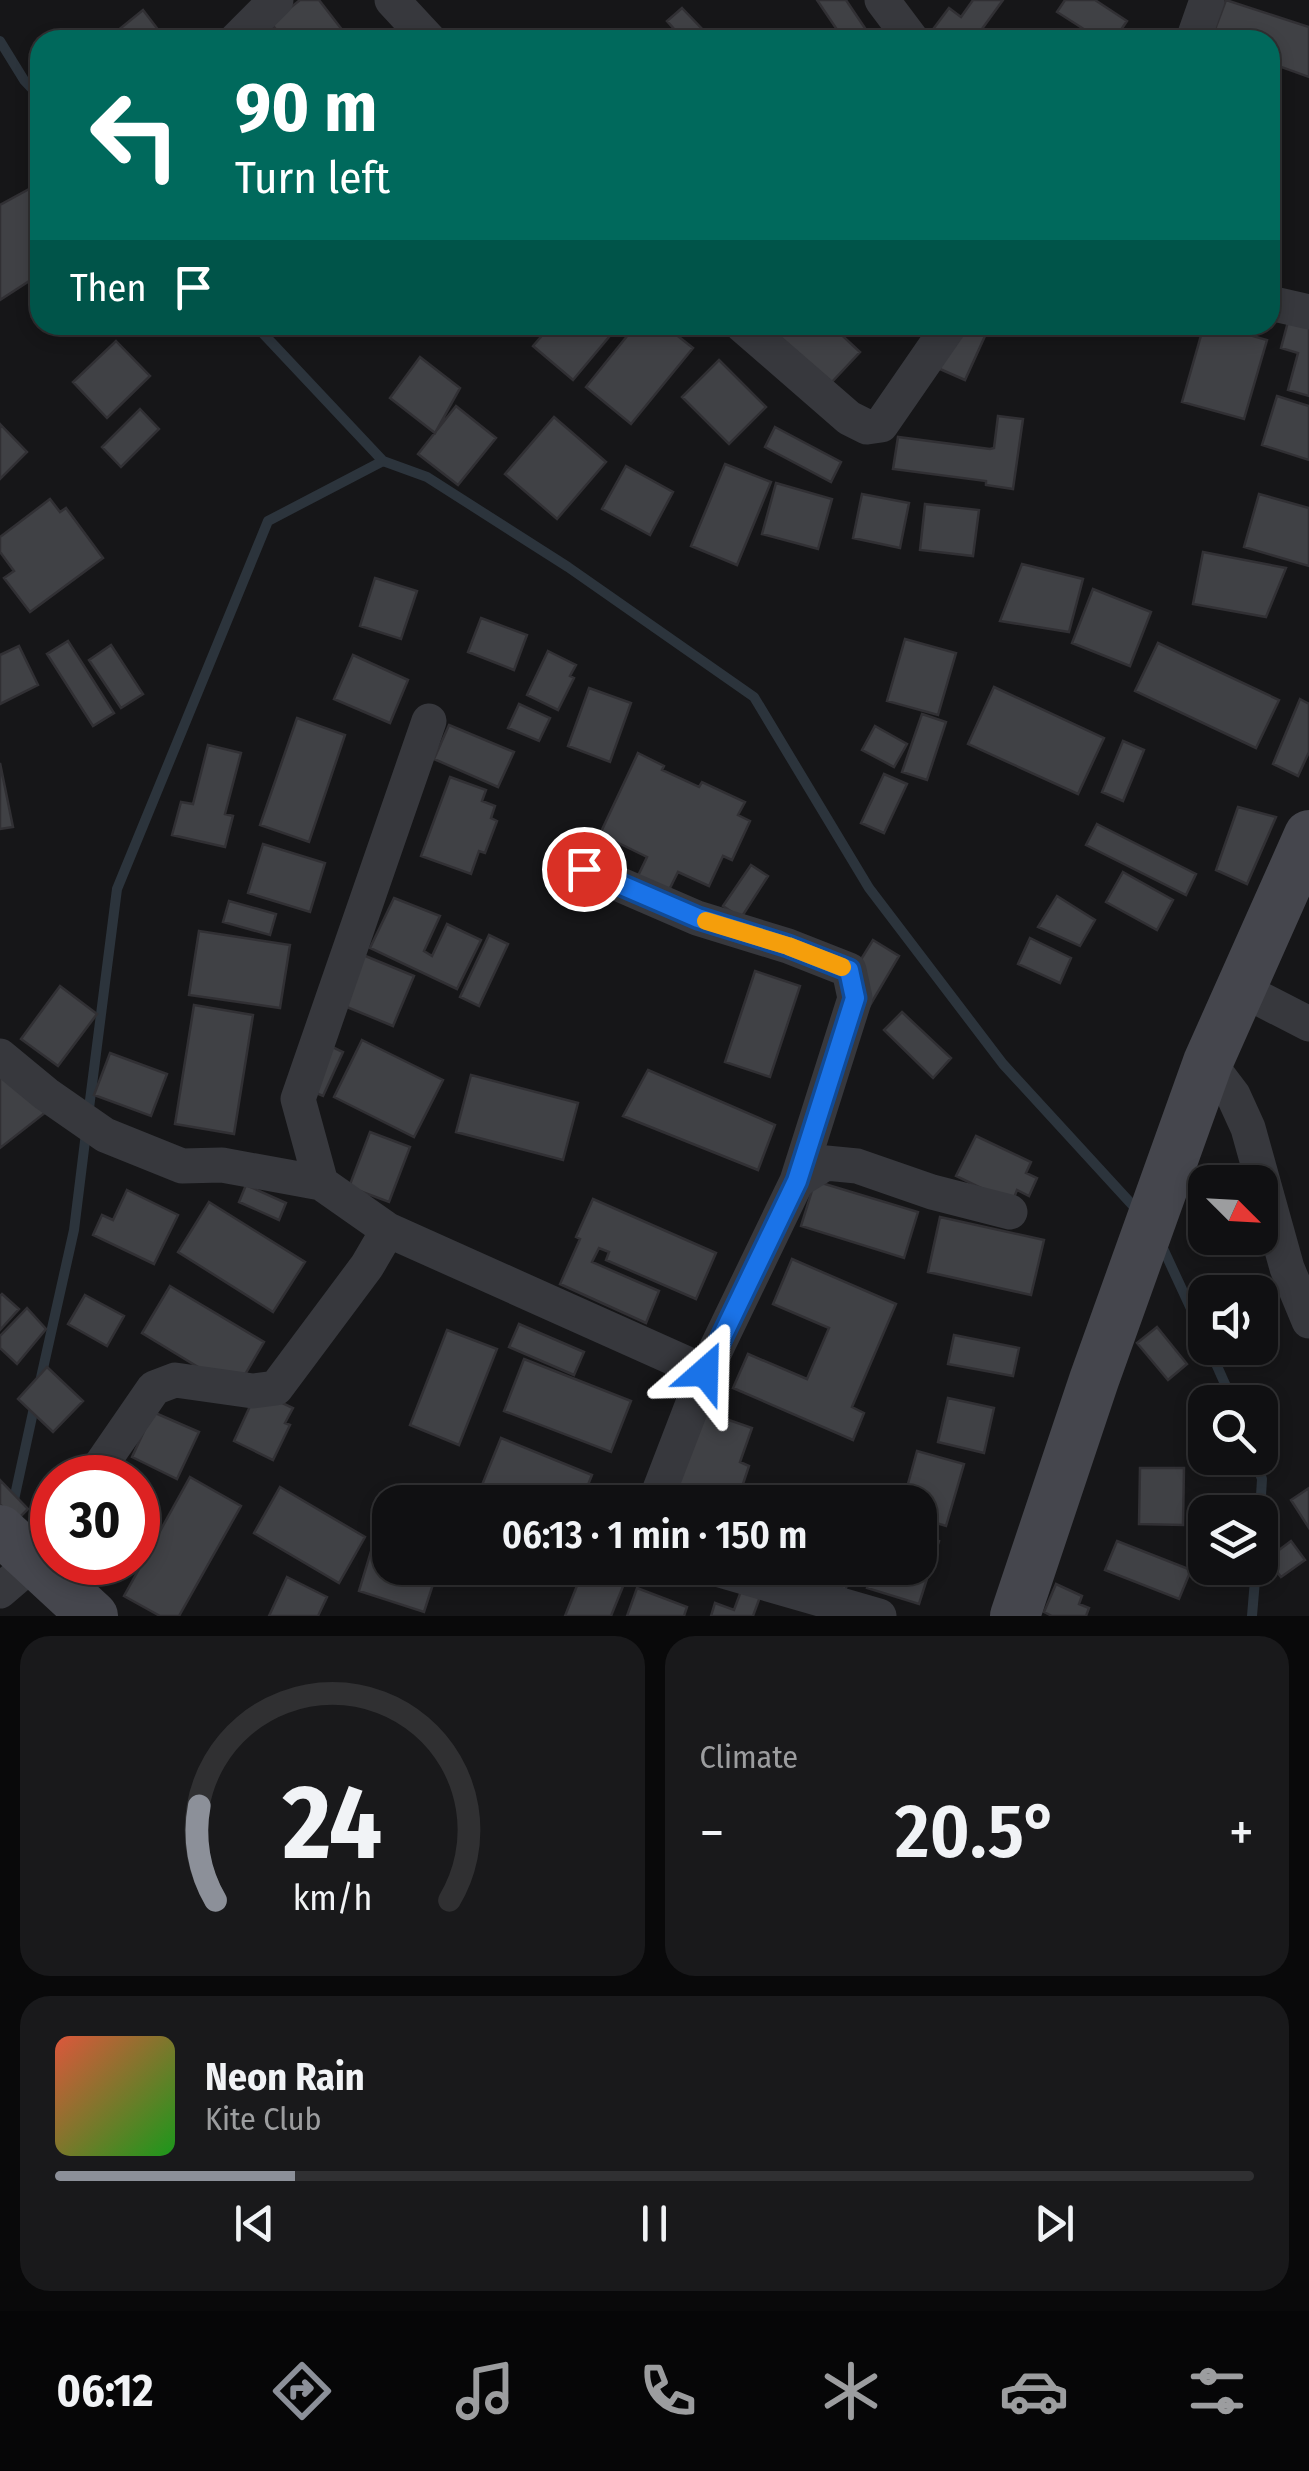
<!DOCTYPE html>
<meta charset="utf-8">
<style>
body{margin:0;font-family:"Fira Sans Condensed",sans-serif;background:#19191b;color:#f1f3f6;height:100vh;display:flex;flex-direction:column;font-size:38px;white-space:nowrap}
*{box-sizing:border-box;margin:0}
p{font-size:32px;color:#9c9d9f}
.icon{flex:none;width:55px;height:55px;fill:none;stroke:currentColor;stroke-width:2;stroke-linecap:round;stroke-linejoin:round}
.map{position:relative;height:1616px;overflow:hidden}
.side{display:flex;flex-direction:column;gap:20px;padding:20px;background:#09090a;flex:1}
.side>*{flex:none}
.guide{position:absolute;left:30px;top:30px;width:1250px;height:305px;border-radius:30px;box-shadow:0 5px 15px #0003,0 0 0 2px #303032;background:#00695c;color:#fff;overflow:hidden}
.needle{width:65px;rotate:114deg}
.controls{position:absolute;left:1188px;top:1165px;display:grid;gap:20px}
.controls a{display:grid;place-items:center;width:90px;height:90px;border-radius:20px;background:#101012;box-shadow:0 5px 15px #0003,0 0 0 2px #303032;font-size:50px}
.speed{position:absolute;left:30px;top:1455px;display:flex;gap:20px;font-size:50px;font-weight:700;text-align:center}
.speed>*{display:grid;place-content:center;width:130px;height:130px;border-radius:50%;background:#101012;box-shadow:0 5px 15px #0003,0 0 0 2px #303032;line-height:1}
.speed .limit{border:15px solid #d22;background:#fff;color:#111}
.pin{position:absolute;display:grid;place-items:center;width:85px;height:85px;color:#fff;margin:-42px;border:5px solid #fff;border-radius:50%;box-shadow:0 2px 10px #0007}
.me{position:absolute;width:110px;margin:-55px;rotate:25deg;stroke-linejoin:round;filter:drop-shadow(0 0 8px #0008)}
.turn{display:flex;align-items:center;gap:35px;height:210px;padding:0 40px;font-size:45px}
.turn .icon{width:130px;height:130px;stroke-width:2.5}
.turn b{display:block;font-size:70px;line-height:85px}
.then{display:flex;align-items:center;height:95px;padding:0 40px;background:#0003;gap:20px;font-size:38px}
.big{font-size:75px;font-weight:600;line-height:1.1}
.side .widget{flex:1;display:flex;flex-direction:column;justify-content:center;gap:15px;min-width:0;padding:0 35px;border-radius:30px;background:#19191b}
.side .dial{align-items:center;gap:0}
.dial svg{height:260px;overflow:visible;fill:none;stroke:#303032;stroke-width:7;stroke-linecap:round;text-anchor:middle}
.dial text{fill:#f1f3f6;stroke:none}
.song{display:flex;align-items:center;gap:30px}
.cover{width:120px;height:120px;border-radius:15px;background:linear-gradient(135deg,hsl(10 70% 55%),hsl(120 70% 35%))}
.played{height:10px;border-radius:5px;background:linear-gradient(90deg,#8c9099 20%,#303032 20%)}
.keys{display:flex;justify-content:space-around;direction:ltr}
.heat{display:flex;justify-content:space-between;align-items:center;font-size:55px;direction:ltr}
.side .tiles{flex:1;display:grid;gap:20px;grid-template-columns:1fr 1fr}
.widget:last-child{grid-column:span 2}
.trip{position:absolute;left:372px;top:1485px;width:565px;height:100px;border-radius:30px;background:#101012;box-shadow:0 5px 15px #0003,0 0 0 2px #303032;font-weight:600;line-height:100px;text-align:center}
.menu{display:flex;height:160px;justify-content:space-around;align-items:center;background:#060607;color:#9c9d9f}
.menu .icon{width:70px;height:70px}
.menu .on{color:#8c9099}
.menu b{font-size:45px;color:#f1f3f6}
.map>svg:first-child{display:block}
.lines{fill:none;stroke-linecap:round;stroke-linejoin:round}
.stream{stroke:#2c343c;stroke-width:10}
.building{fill:#404145;stroke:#313034;stroke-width:2.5}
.street{stroke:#37383d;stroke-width:35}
.secondary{stroke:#45464d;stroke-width:50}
.route-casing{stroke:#114b97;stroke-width:25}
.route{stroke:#1a73e8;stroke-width:18}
.slow{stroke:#f59e0b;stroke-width:18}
</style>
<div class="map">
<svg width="1309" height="1616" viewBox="0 0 1309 1616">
<rect width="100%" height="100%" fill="#161618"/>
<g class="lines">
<!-- stream -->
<path class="stream" d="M0,41L24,80L40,97
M383,461L427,477L568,567L754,697L869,888L1003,1064L1137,1210
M88,1116L117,889L268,521L383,461L255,325
M1161,1244L1205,1339
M1209,1348L1233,1402
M40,1382L74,1230L86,1133
M1254,1458L1262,1479L1260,1512
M12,1509L35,1403
M1252,1616L1256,1568"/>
</g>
<!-- building -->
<path class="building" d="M300,0H319L350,40H284L271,23Z
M817,0H846L873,40H844Z
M973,0H1003L974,40H950L934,28L949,8L961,17Z
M1065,0H1095L1127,21L1114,40H1101L1057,12Z
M1226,0L1309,27V77L1270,63V40H1211Z
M682,8L706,33L699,40H684L667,21Z
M143,10L166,40H106Z
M40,183V274L0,300V205Z
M1289,318L1309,324V396L1288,390L1298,353L1281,348Z
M551,325H619L573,380L533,346Z
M636,325H664L693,348L631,424L586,387Z
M779,325H831L860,352L830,384L773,331Z
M941,325H990L965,380L924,362Z
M1204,325H1215L1267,340L1244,419L1182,402Z
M116,341L150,376L107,418L73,382Z
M420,357L460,388L435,433L390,398Z
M719,360L766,407L729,444L682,397Z
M1277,396L1309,406V460L1262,445Z
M456,406L496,438L458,485L418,454Z
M140,409L159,429L121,467L102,447Z
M998,416L1023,419L1013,489L986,485V481L893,469L898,437L990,449L994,448Z
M554,417L606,462L557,519L505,474Z
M0,424L27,452L0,479Z
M775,427L841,462L831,482L765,447Z
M725,464L771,482L737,565L691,546Z
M626,466L673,492L650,535L602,509Z
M776,483L832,499L818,549L762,534Z
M862,494L909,503L900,548L853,538Z
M1259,494L1309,508V566L1244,547Z
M50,499L60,512L66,508L103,558L30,612L4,578L14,571L0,552V537Z
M925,504L979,510L973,556L920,550Z
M1203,552L1286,568L1266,617L1193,604Z
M1022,564L1083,579L1069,632L1000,621Z
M375,578L417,591L401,639L360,626Z
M1093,589L1151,612L1130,666L1072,643Z
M481,618L527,635L514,670L468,652Z
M905,639L956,653L938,715L887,701Z
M68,641L114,713L93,726L47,654Z
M1158,643L1279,700L1256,748L1135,691Z
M111,645L143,694L121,708L89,660Z
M19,646L38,685L0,704V655Z
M548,651L576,665L570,676L574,678L558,710L527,695Z
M353,655L408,680L390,723L334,699Z
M994,687L1104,738L1078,794L968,744Z
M589,688L631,703L610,762L568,746Z
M1300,699L1309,704V752L1298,776L1273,764Z
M519,704L550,718L539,741L508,728Z
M922,714L946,722L927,780L902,772Z
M297,718L345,735L309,842L260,825Z
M449,725L514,752L498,787L434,759Z
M875,726L907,744L894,767L862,750Z
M1123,741L1144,750L1123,801L1102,792Z
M208,745L241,753L225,814L233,816L225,847L172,835L181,802L193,804Z
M638,753L664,766L662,770L699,787L702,782L745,802L738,815L750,821L732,860L723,856L709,886L678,872L668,892L637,878L647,857L600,834Z
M0,763L13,827L0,829Z
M884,774L907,784L884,833L861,823Z
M450,777L486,790L482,801L495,806L491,818L497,821L485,853L479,851L471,874L421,856Z
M1238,807L1276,817L1247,884L1216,870Z
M1097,824L1196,874L1186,895L1086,845Z
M263,844L325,863L310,912L248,893Z
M751,865L768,876L741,918L723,906Z
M1123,872L1173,900L1157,930L1106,902Z
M1057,896L1095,920L1080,946L1038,927Z
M394,898L440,916L424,951L432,956L447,924L481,940L457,989L370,948Z
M229,901L276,914L270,935L223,922Z
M199,931L290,945L280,1008L189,995Z
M489,935L508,944L479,1006L460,997Z
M1030,938L1071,958L1060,983L1018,964Z
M873,940L899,956L869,1007L842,990Z
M363,955L414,976L393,1026L342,1005Z
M755,971L800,986L770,1077L725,1062Z
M60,986L97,1014L58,1066L21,1039Z
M194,1005L253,1015L234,1134L175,1124Z
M902,1012L951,1058L933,1078L884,1030Z
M362,1040L443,1080L414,1137L334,1097Z
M324,1043L343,1052L323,1096L304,1088Z
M110,1053L167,1074L151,1116L94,1095Z
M0,1069L46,1112L0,1148Z
M648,1070L775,1125L758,1170L623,1116Z
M471,1075L578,1103L563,1160L456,1132Z
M370,1132L410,1147L389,1202L349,1187Z
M976,1136L1031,1162L1026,1173L1037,1178L1029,1196L1017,1190L1012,1203L956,1176Z
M1225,1167L1232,1182H1205V1192L1199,1179Z
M815,1181L918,1212L904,1258L801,1226Z
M246,1185L286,1203L279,1220L239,1202Z
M127,1190L178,1215L154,1264L93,1235L102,1215L113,1220Z
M593,1199L716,1253L696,1299L606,1260L609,1252L599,1248L592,1262L659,1291L646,1323L560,1284L580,1239L576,1237Z
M209,1202L305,1262L273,1312L178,1252Z
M940,1217L1044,1240L1031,1295L928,1272Z
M792,1259L896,1304L852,1407L864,1413L853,1440L733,1388L748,1354L807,1379L829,1328L773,1304Z
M170,1286L264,1342L236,1390L142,1333Z
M2,1294L19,1309L0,1330V1296Z
M85,1295L124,1316L107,1346L68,1324Z
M27,1308L46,1329L17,1364L0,1348V1336Z
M519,1324L584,1352L574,1375L509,1347Z
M1157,1327L1187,1364L1168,1380L1137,1343Z
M447,1330L497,1349L459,1445L410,1425Z
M954,1335L1019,1348L1013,1376L948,1364Z
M524,1359L631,1401L611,1452L504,1411Z
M47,1367L83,1401L53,1432L18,1399Z
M257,1391L293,1408L285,1423L290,1425L273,1460L234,1441Z
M948,1398L994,1408L984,1453L938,1442Z
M703,1411L752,1428L740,1462L749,1466L740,1493L730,1489L725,1502H669Z
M153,1412L199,1432L177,1479L132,1457Z
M501,1438L592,1475L581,1502H509L480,1490Z
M917,1451L964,1464L946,1526L920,1518V1502H903Z
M1140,1468H1184L1183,1525L1139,1524Z
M190,1477L241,1506L179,1616H160L124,1596Z
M0,1480L28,1509L16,1521L0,1504Z
M280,1487L365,1537L339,1583L254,1533Z
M1309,1488V1528L1291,1500Z
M920,1535L939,1541L919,1604L867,1588L873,1568H920Z
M1117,1541L1191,1570L1179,1599L1105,1570Z
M1291,1541L1305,1560L1281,1577L1267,1559Z
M372,1548L390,1553V1568L438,1569L424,1612L359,1591Z
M584,1568H596L626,1579L611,1616H565Z
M826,1568H855L845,1590L820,1579Z
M287,1577L327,1597L318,1616H269Z
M1056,1584L1082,1596L1079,1604L1089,1608L1086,1616H1052L1044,1612Z
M637,1588L687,1607L684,1616H627Z
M741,1591L760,1597L753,1616H711L715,1603L734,1610Z"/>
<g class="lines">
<!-- street -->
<path class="street" d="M392,0L429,40
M882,0L912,40
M236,40L276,0
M1193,40L1207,0
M1270,303L1309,312
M742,325L849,418L867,427L881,425L950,325
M584,869L697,918L788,946L849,970L855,998L797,1181
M1241,989L1309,1024
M0,1056L46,1094L105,1135L182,1166L222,1165L321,1183L388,1230L705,1372
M1208,1062L1233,1095L1248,1128L1287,1268L1309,1321
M321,1183L298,1099L429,721
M92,1478L154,1388L175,1380L253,1391L276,1388L367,1266L388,1230
M655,1502L705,1372L797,1181L826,1163L857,1166L932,1192L1010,1212
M713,1568L879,1616
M0,1591L35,1561L52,1535"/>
<!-- secondary -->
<path class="secondary" d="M0,1530L93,1616
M1015,1616L1094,1380L1208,1062L1309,835"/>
</g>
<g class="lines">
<defs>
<path id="route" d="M584,869L698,918L788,946L849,970L855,998L797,1181L705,1372"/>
</defs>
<!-- route casing -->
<use href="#route" class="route-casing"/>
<!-- route -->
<use href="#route" class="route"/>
<!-- slow -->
<path class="slow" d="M706,921L788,946L842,967"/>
</g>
</svg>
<div class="controls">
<a><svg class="needle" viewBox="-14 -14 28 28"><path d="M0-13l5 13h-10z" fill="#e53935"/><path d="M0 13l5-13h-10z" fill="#9c9d9f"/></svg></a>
<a><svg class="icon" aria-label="sound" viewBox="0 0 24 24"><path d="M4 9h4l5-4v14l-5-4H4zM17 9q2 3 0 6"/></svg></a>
<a><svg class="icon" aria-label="search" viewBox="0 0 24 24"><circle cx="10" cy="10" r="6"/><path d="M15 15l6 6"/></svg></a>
<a><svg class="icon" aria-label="layers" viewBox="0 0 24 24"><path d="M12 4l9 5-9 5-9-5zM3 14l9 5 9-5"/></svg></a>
</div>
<div class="speed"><div class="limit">30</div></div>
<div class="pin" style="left:584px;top:869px;background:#d93025"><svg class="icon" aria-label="arrive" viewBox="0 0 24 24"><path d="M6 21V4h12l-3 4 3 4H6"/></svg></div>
<svg class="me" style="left:705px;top:1372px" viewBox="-20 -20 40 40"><path d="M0-17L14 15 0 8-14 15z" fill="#1a73e8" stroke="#fff" stroke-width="4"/></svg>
<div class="trip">06:13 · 1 min · 150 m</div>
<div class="guide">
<div class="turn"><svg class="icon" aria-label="left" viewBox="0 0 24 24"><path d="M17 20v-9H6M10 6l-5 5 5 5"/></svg><div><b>90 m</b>Turn left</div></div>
<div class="then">Then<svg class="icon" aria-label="arrive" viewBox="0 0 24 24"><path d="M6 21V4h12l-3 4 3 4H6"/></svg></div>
</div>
</div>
<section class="side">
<div class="tiles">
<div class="widget dial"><svg viewBox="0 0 100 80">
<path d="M14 69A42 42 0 1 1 86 69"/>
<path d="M14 69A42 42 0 0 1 9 40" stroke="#8c9099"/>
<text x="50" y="56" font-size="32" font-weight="700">24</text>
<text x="50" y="72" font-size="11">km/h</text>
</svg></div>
<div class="widget"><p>Climate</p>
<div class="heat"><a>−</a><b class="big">20.5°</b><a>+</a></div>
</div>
<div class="widget">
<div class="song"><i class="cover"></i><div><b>Neon Rain</b><p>Kite Club</p></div></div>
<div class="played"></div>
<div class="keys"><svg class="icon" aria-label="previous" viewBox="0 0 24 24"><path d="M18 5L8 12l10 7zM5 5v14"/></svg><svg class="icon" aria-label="pause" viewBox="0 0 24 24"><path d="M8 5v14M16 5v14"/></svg><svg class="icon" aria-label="next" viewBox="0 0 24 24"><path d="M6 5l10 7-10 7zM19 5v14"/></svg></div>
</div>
</div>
</section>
<nav class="menu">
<b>06:12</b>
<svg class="icon on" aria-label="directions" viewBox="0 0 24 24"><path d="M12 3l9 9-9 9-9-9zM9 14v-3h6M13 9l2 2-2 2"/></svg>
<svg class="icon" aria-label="music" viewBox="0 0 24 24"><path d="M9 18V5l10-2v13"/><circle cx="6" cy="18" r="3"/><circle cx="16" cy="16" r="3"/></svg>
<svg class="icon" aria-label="phone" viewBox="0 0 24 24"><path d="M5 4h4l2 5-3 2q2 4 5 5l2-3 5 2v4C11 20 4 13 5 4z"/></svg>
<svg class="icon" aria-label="climate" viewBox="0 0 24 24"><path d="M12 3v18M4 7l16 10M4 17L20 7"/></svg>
<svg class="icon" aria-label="car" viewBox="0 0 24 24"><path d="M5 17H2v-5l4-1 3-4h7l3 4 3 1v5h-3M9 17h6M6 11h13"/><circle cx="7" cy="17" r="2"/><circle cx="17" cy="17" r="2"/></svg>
<svg class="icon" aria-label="filters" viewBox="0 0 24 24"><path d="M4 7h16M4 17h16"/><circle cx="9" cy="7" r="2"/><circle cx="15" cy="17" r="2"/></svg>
</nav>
